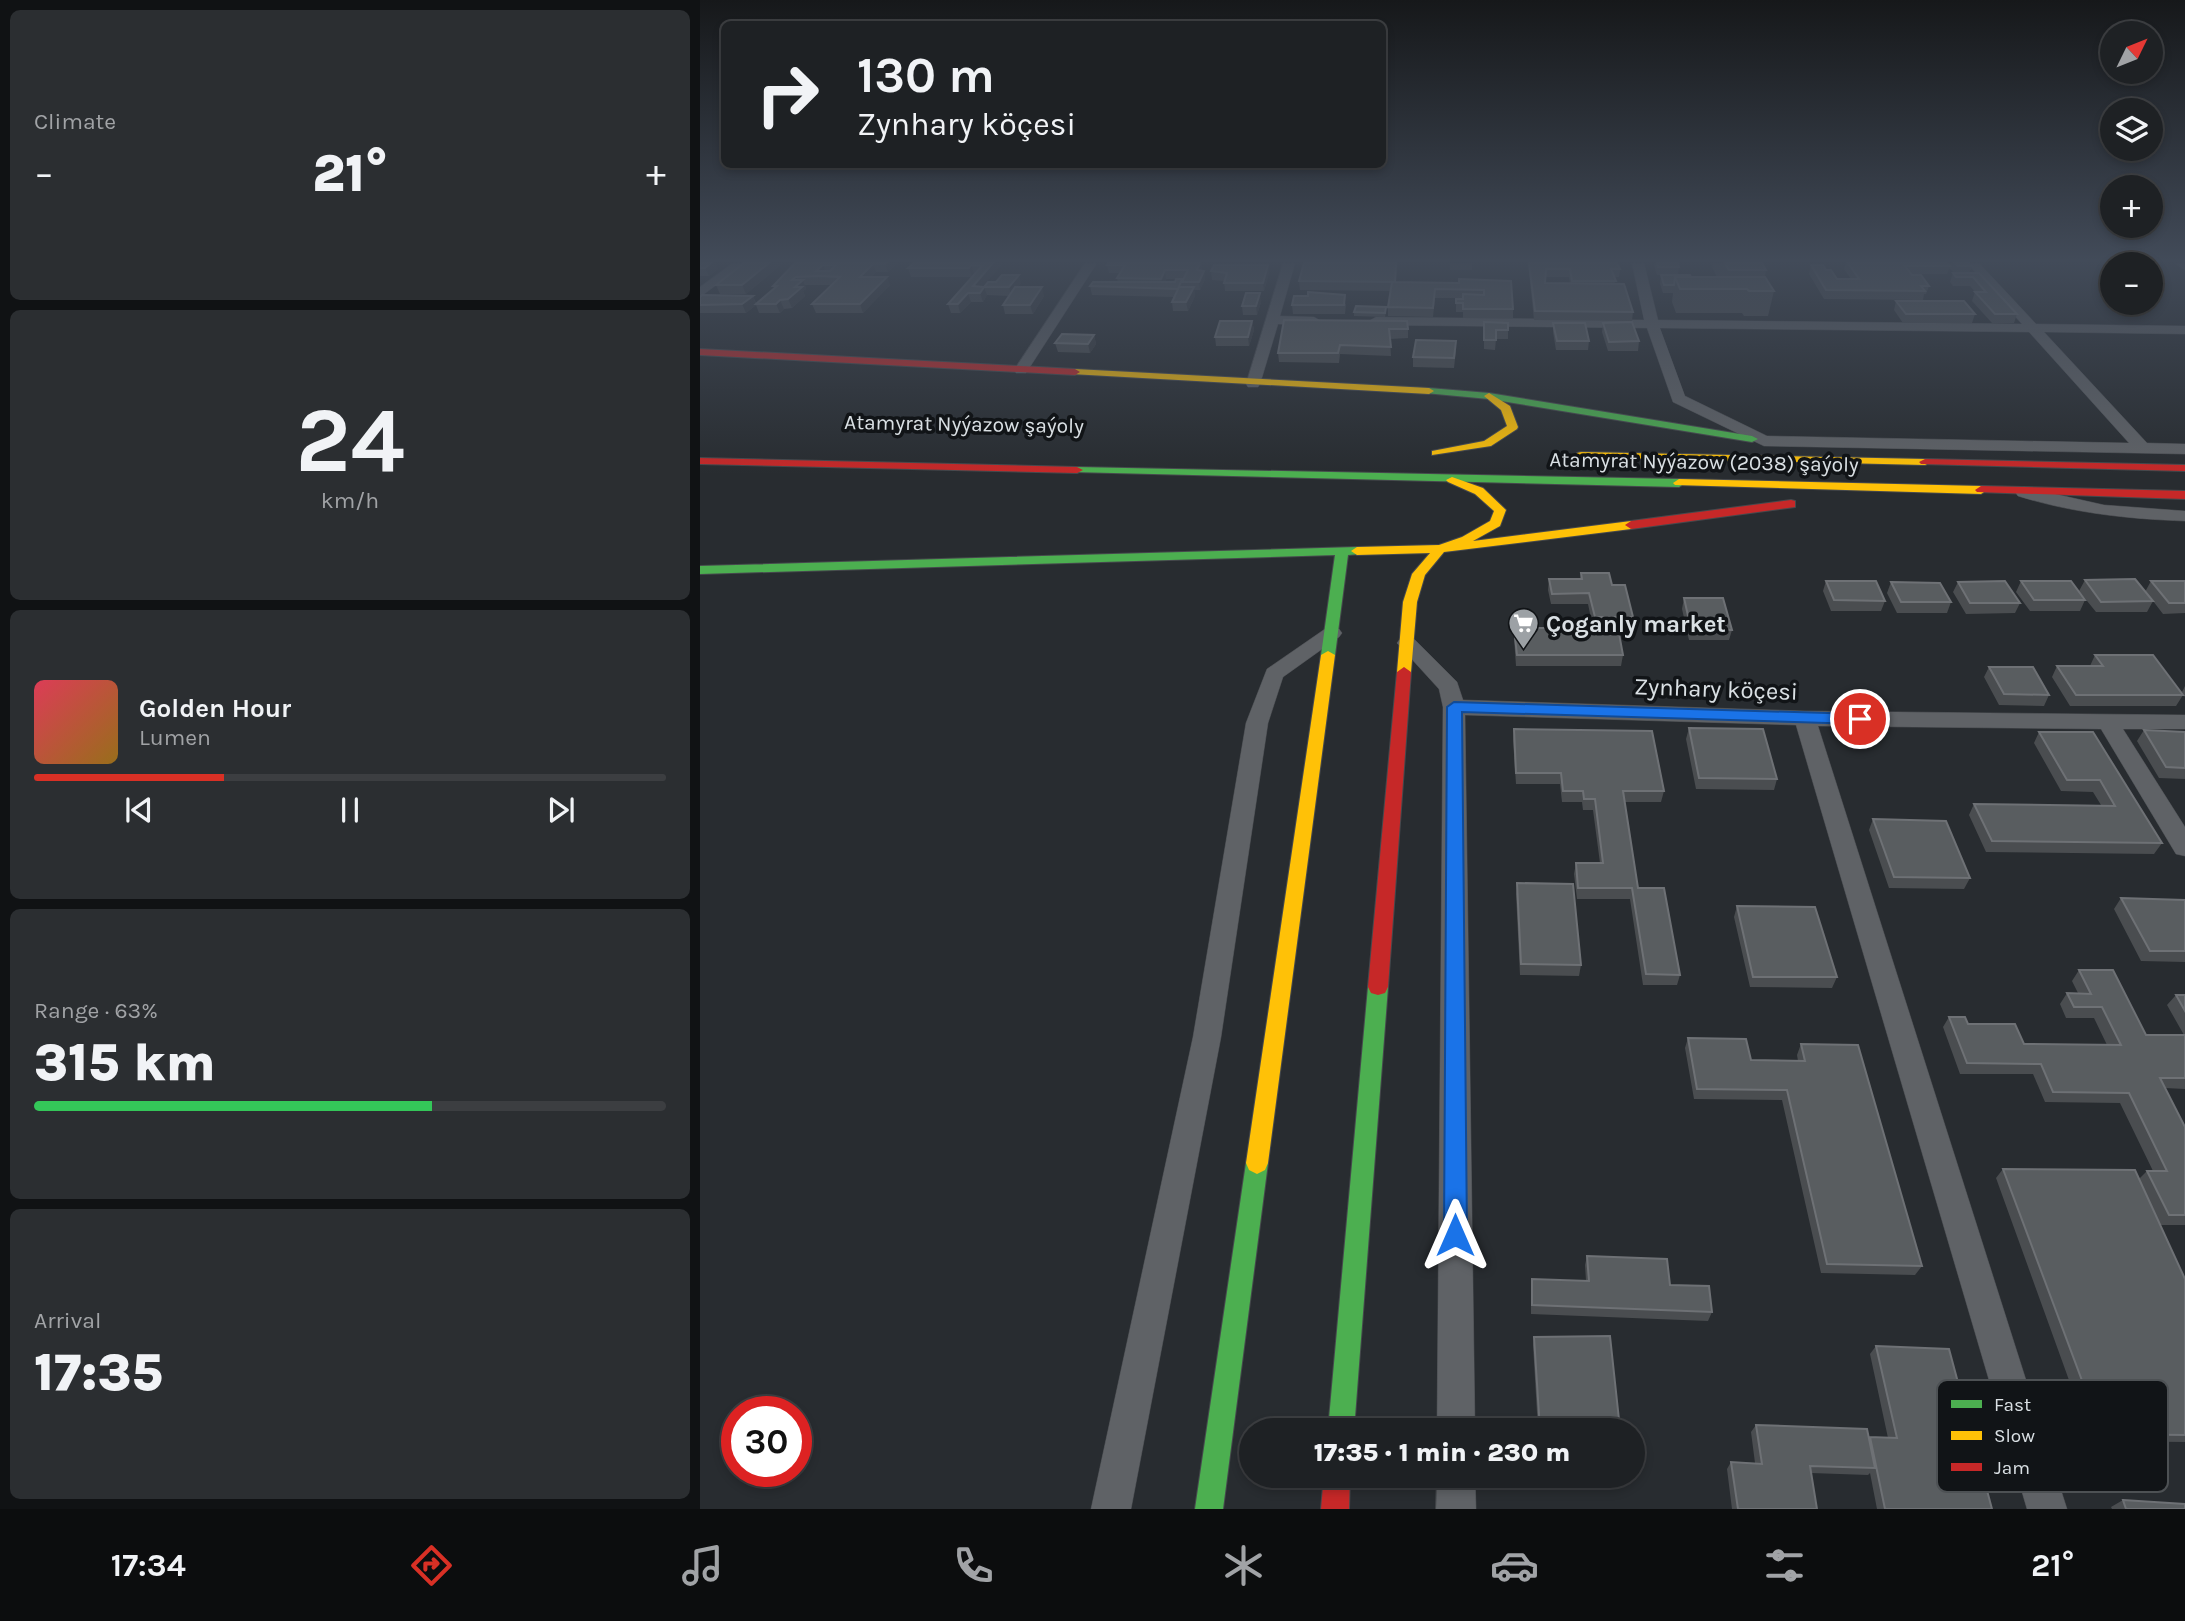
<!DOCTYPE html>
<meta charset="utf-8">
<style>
body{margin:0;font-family:Karla,sans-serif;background:#2b2e31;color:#f1f3f6;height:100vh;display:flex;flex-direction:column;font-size:26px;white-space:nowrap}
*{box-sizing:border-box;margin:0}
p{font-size:23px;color:#a1a3a6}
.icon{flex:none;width:38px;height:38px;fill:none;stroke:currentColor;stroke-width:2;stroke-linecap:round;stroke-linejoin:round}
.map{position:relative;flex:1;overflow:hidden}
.side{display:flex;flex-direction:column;gap:10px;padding:10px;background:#101214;width:700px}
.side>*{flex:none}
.banner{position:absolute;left:21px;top:21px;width:665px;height:147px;border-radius:10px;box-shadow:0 4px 10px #0003,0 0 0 2px #3c3e41;background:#1e2124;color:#f1f3f6;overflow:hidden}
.needle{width:46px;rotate:47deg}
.buttons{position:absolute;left:1400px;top:21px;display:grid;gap:14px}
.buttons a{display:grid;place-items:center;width:63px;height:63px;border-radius:50%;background:#1e2124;box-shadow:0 4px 10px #0003,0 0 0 2px #3c3e41;font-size:35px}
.speed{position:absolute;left:21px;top:1396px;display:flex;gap:14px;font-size:35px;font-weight:700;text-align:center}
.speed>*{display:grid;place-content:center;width:91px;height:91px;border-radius:50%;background:#1e2124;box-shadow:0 4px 10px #0003,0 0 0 2px #3c3e41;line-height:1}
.speed .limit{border:10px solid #d22;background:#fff;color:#111}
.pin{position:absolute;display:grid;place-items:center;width:60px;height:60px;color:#fff;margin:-30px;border:4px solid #fff;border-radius:50%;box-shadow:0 2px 7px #0007}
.me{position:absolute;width:77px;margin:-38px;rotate:0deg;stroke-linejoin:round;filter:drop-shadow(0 0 5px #0008)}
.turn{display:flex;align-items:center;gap:24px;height:147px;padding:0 21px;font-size:32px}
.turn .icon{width:91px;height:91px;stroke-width:2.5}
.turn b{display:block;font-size:49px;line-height:60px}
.big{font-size:52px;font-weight:800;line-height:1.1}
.side .tile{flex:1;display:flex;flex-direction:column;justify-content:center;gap:10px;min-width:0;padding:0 24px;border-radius:10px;background:#2b2e31}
.side .dial{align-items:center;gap:0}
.dial b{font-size:91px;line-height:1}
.song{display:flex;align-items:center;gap:21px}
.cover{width:84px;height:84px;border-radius:10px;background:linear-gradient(135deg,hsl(350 70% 55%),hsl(40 70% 35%))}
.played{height:7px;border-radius:4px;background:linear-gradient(90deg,#d93025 30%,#3c3e41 30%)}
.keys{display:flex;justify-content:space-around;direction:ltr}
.heat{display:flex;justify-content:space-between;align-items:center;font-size:38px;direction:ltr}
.charge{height:10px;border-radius:5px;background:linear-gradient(90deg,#34c759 63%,#3c3e41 0)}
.trip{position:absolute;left:539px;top:1418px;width:406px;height:70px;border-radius:35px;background:#1e2124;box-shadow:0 4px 10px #0003,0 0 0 2px #3c3e41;font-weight:800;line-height:70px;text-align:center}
.tabs{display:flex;height:112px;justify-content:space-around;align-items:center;background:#0c0d0e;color:#a1a3a6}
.tabs .icon{width:49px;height:49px}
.tabs .active{color:#d93025}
.tabs b{font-size:32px;color:#f1f3f6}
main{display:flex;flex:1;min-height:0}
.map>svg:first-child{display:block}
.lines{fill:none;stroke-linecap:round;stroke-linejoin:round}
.street-casing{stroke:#46494d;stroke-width:1}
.fast-casing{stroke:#46494d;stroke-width:2}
.slow-casing{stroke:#46494d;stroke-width:2}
.jam-casing{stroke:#46494d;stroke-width:2}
.street{fill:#5f6266;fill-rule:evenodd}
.fast{fill:#4caf50;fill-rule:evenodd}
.slow{fill:#ffc107;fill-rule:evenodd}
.jam{fill:#c62828;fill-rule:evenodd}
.wall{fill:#4a4d50;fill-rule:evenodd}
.shaded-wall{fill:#36393d}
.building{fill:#595d60;stroke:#6e7175;stroke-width:2;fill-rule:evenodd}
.route{fill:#1a73e8;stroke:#114b97;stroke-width:2}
.labels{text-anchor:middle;stroke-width:7;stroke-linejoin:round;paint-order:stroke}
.far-street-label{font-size:21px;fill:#dae0e4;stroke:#111417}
.poi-label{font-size:24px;font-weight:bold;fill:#dae0e4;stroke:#111417;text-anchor:start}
.street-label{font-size:24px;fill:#dae0e4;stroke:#111417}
.key{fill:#111417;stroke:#4d5154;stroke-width:2}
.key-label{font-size:19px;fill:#dae0e4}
</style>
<main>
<section class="side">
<div class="tile"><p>Climate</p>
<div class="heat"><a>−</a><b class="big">21°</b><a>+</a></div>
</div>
<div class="tile dial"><b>24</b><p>km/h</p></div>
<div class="tile">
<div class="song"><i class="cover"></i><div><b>Golden Hour</b><p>Lumen</p></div></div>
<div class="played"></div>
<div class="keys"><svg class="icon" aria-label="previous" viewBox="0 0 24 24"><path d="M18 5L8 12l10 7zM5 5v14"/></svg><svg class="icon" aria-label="pause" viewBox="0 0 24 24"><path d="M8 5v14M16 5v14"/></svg><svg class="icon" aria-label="next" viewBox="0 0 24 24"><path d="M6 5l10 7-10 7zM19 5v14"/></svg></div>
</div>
<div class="tile"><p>Range · 63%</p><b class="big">315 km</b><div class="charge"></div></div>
<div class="tile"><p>Arrival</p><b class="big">17:35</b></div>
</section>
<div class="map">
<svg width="1485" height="1509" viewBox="0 0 1485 1509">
<rect width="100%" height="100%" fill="#282c30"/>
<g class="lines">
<defs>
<path id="street" d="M33,263H46L0,297V287Z
M385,263H397L326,373H316L314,370Z
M583,263H595L580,316L614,317L621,321L614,325L578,324L560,384L558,387H548L546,384Z
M932,263H944L958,320L1322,324L1267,263H1279L1336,324L1485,326V334L1344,332L1447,443L1485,444V454L1064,446L973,402L947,328L676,325L669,321L676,317L944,320ZM960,328L1329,332L1429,443L1067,436L985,396Z
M1475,263H1485V270Z
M1324,487L1404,505L1485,511V521C1428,519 1373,513 1318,496L1315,492Z
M632,627L639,629L642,633L639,637L583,677L568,723L521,1037L431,1509H391L493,1037L546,723L567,669L625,629Z
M707,637L714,639L757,682L763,700L1105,711L1485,715V729H1423L1485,827V856L1476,854L1401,729L1118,726L1367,1509H1327L1096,725L765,715L775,1430H737L743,707L739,689L697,643L700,639Z
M737,1475H775L776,1509H736Z"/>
<path id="fast" d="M729,388L789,393L1052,436L1058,439L1052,442L789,399L725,393L724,391Z
M377,467L979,479L985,483L979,487L373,472L371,470Z
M657,547L663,551L661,554L648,555L635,655L628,659L621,655L635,555L0,574V566Z
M678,979L685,981L688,987L654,1430H628L668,987L671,981Z
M557,1152L565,1156L568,1163L523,1509H495L546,1163L549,1156Z"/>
<path id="slow" d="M375,369L729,388L734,391L729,394L371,374L370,372Z
M789,393L810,406L818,427L817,429L791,446L732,455V451L784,441L807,426L801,410L784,396Z
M881,452L1225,459L1231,462L1225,465L877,457V453Z
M752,477L783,488L806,510L800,526L773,541L931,521L937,525L931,529L744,552L725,575L717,602L711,672L704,677L697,672L703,602L712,574L730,553L657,555L651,551L657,547L739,545L762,537L790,521L794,511L775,494L748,482L746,480Z
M979,479L1281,486L1287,490L1281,494L975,485L973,483Z
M628,651L635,655L568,1163L565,1170L557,1174L549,1170L546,1163L621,655Z"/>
<path id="jam" d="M0,349L375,369L380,372L375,375L0,355Z
M0,458L377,467L383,470L377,473L0,464Z
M1225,459L1485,465V471L1221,464L1219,462Z
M1281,486L1485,491V499L1277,492L1275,490Z
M1091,500L1095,501V507L931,529L925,525L931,521Z
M704,667L711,672L688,987L685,993L678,995L671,993L668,987L697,672Z
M624,1475H650L649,1509H621Z"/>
</defs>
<!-- street casing -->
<use href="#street" class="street-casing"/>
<!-- fast casing -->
<use href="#fast" class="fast-casing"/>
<!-- slow casing -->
<use href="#slow" class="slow-casing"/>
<!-- jam casing -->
<use href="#jam" class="jam-casing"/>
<!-- street -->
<use href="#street" class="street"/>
<!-- fast -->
<use href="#fast" class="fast"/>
<!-- slow -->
<use href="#slow" class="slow"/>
<!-- jam -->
<use href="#jam" class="jam"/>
</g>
<!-- wall -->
<path class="wall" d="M0,263H15L18,269L9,276H0Z
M44,263H83L46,294H20L16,285Z
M95,263H197L188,272H176L171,277L190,285L163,313H116L112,304L132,285H105L106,289L103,291L105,296L92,308L84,309L80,313H59L56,305L46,313H0V297L53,296L56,303L74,288L73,286Z
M303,263L282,286L284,287L287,295L283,302H271L260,313H251L248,304L275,273L272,277H211L208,268Z
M408,263L502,269V270L504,271L505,279L500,290H494L495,296L488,311H473L472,302L474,297L392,295L390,286L418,282L417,278L420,273H409L407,265ZM466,279H484L483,282L482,279L475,282H465Z
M604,263H697L696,282L759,283L811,281L813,309V318H763V312H756V299L763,298H735L733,317L688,316V307L690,291L600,290L599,281Z
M750,263H772V270H750Z
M828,263L920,269L919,277H914L915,284L933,312L932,321L834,320ZM845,277H869L870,283H845Z
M954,263H978L979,267L978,275L991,277H1017L1012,267L1013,263H1062L1066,270L1065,277L1074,291L1068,316H1044L1042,313H976L972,302L973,293H963L960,284L961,275H957L954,265Z
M1146,263H1247L1250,266L1247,274H1212L1229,286L1226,294H1224L1223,300L1124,299L1109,274L1111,265L1126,270L1137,279H1151L1144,269Z
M1251,263H1269L1272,266L1269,273L1317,314L1314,323H1292L1272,301L1275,292L1270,286H1253L1250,282L1253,273H1255L1249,268Z
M568,265L569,273L564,291H525L524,281L512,280L511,271Z
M321,283L318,287L344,296L333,314H305L303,305L309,296L287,295L284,287Z
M1196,301L1275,314L1272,323H1203L1194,310Z
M561,302L557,315H543L542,306Z
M646,304L645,314H593L592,305Z
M654,312H686L685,317L654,316Z
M584,320L708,329V338L690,339L691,356L640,354L639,363L579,362L578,353Z
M552,321L554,330L549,346H516L515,337Z
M784,322L808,323V339H796L795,350L784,349Z
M853,323L889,341L888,350H856L853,332Z
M903,323L939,341L938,351H908L902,332Z
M394,335L396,344L390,353L358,352L355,343Z
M756,350L754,368L713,367V357Z
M881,573L912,585L933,617L932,627L904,628L923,655L921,666H816L814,638V628H893L888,604H851L848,590L849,579H880Z
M1385,580L1445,592L1451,581H1485V613L1463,614L1453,601L1447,612H1396L1379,591Z
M1126,581L1185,601L1181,611H1131L1123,591Z
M1321,581L1385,600L1380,611H1330L1316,592Z
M1191,582L1251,602L1247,613H1197L1187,593Z
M1258,582L1320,603L1315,613L1266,614L1253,592Z
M984,598L1032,630L1029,640H989L982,609Z
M1395,655L1483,695L1476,706H1370L1352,677L1357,666H1390Z
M1289,667L1349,695L1344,706L1299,705L1284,677Z
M1485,686V697L1482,692Z
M989,728L1077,779L1074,790L996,789L986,739Z
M814,729L964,791L961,802H925L938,888L980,975L977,985H943L930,899H877L874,874L876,863H900L893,810H883L882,802H862L860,784H816L813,740Z
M1444,730L1485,732V779L1459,778L1437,741Z
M1339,732H1393L1462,843L1454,854L1286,852L1269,815L1274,804L1401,805L1393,792L1361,791L1334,743Z
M1173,819L1270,878L1264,889L1189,888L1169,830Z
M817,883L881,965L879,976L820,975L816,894Z
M1421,898L1485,900V962L1441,961L1414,909Z
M1037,906L1137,977L1132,988L1050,987L1034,917Z
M1379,970L1446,1035H1484L1467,1005L1476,995H1485V1089L1465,1088L1485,1127V1225H1460L1485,1279V1442L1391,1441L1296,1178L1303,1169L1439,1179L1447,1171H1453L1420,1103L1345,1102L1333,1074H1260L1243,1027L1249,1017L1324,1044L1407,1045L1394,1018H1366L1360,1004L1367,993H1378L1372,981Z
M988,1038L1051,1060L1098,1061L1097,1055L1101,1044L1222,1266L1215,1275L1121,1273L1082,1100L994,1099L985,1048Z
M887,1256L970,1285L1012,1312L1008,1321L831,1314V1287L832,1279L886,1281L885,1265Z
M834,1337L920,1429V1430H838L833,1345Z
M1176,1346L1292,1509H1177L1170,1473L1168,1475L1111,1473L1117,1509H1032L1027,1469L1031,1462L1055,1463L1051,1432L1056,1425L1169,1439L1170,1437L1188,1438L1170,1354Z
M1423,1500L1485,1509H1412L1411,1507Z"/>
<!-- shaded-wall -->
<path class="shaded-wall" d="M11,263H15L18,269L9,276L5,268Z
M69,263H83L46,294L42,285Z
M186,263H197L188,272L185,264Z
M293,263H303L277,293L273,286Z
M500,263H502V269L498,278L497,270Z
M173,264L176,272L163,285L160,277Z
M123,265L126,273L119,276V279L116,271Z
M271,265L274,273L272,277L269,268Z
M568,265L569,273L564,291L563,283Z
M465,270L466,279L462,287L461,279Z
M504,271L505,279L500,290L499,282Z
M319,275L321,283L311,296L309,287Z
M96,277L99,283L103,280L106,289L103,291L105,296L92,308L88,299L92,280Z
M187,277L190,285L163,313L160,304Z
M284,287L287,295L283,302L280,293Z
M342,287L344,296L333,314L330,305Z
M494,287L495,296L488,311L486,302Z
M268,293L271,302L260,313L258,304Z
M560,293L561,302L557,315L556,306Z
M53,296L56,305L46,313L42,304Z
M80,300L84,309L80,313L76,304Z
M552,321L554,330L549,346L548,337Z
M394,335L396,344L390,353L388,344Z"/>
<!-- building -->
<path class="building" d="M0,263H11L5,268H0Z
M44,263H69L42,285H16Z
M95,263H186L185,264H173L160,277H187L160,304H112L140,277L119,276L96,277L92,280H103L95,287H102L88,299L80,300L76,304H56L77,286H73ZM123,265H136L130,271H116Z
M214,263H293L273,286L284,287L280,293H268L258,304H248L282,266L271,265L269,268H208Z
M408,263H478L477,265L479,263H500L497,270L504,271L499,282H482L488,270H465L461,279L417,278L425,265H407Z
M604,263H696L695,282L599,281Z
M829,263H917L920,269H911L916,281H872L870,269H846L845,283L924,284L933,312L835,311Z
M957,263H978L979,267H958Z
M1025,263H1062L1066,270H1029Z
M1148,263H1247L1250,266H1205L1212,275H1221L1229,286H1221L1225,291L1126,290L1111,265H1123L1126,270H1131L1137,279H1159Z
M1255,263H1269L1272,266H1258Z
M514,265H568L563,283H524L527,273L511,271Z
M1253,273H1279L1317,314H1295L1275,292H1286L1273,277H1256Z
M302,275H319L309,287H284L288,282H296Z
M961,275H990L991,277H975L974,285H964Z
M975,277H1065L1074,291H1049L1047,289H980Z
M476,279H482L478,289L390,286L393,282H475Z
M759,279L811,281L813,309H763V303H756V299H763V294L784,295V290L735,289L733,308L688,307L692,282L759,283Z
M315,287H342L330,305H303Z
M479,287H494L486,302H472Z
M608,292L645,295L644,305H592L594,296H608Z
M546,293H560L556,306H542Z
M2,295L53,296L42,304L0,305V297Z
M1196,301H1264L1275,314H1206Z
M656,306L686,307L685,313L654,312Z
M584,320L707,321L708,329H689L691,347L640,345L638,353H578Z
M520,321H552L548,337H515Z
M784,322L808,323V330H796V340H784Z
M932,322L939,341L909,342L903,323Z
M853,323H885L889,341H857Z
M362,334L394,335L388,344L355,343Z
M716,340L756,341L754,358L713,357Z
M881,573H909L912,585H925L933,617H895L889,593L852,594L849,579H882Z
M1435,579L1453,601L1401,602L1385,580Z
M1126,581H1176L1185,601L1134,600Z
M1305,581L1320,603H1270L1258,582Z
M1321,581H1371L1385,600H1334Z
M1451,581H1485V603H1469Z
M1191,582L1240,583L1251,602H1201Z
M984,598H1023L1032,630L991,629Z
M814,628H918L923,655H817Z
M1395,655H1453L1483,695H1376L1357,666H1403Z
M1289,667H1333L1349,695L1304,694Z
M989,728L1063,729L1077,779L999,778Z
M814,729L952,731L964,791H923L938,888H964L980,975L946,974L932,888H878L876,863H903L895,799H884L883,791H863L861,773H816Z
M1444,730L1485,732V768L1466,767Z
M1339,732H1393L1462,843L1292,841L1274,804L1415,806L1400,780H1367Z
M1173,819L1246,821L1270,878L1194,877Z
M817,883L873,884L881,965L821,964Z
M1421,898L1485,900V951H1450Z
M1037,906L1115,907L1137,977H1053Z
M1379,970H1413L1446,1035H1485V1078H1460L1485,1127V1215H1469L1447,1171H1467L1429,1093L1353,1092L1341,1064L1267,1063L1249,1017H1265L1268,1024H1315L1324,1044L1421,1045L1402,1007H1374L1367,993L1391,994Z
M1476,995H1485V1011Z
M988,1038L1046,1039L1051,1060L1105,1061L1101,1044L1158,1045L1222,1266L1127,1264L1087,1090L997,1089Z
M1303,1169L1435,1170L1485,1279V1435L1402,1434Z
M887,1256L967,1259L970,1285L1009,1286L1012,1312L832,1305V1279L889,1281Z
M910,1336L920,1429L840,1430L834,1337Z
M1176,1346L1249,1349L1292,1509H1185L1170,1437L1197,1438Z
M1056,1425L1167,1429L1175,1468L1110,1466L1117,1509H1038L1031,1462L1062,1464Z
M1423,1500L1485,1504V1509H1426Z"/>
<!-- sky -->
<linearGradient id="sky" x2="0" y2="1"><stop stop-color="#16181a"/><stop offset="0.55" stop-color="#424b59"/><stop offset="1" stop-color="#424b59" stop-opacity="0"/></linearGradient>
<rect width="1485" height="474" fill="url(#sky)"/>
<!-- route -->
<path class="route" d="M754,702L1160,714L1168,719L1160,724L762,712L767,1235L764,1243L755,1247L747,1243L744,1235L747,707Z"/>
<!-- icons -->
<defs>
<symbol id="supermarket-pin" viewBox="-11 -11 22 30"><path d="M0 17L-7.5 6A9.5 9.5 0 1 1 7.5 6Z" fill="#9ca1a5" stroke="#111417"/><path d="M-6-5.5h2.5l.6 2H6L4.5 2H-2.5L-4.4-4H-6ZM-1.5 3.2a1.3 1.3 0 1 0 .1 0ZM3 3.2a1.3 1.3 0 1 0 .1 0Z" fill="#fff"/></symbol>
</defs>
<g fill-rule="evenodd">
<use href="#supermarket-pin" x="806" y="606" width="35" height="47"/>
</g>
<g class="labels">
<!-- far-street labels -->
<g class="far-street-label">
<text transform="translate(264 424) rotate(1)" y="7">Atamyrat Nyýazow şaýoly</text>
<text transform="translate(1004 462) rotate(1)" y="7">Atamyrat Nyýazow (2038) şaýoly</text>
</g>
<!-- poi labels -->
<g class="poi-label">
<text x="846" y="632">Çoganly market</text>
</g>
<!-- street labels -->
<g class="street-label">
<text transform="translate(1016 689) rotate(2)" y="8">Zynhary köçesi</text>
</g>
</g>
<!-- legend -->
<rect x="1237" y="1380" width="231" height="112" rx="10" class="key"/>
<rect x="1251" y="1400" width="31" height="8" fill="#4caf50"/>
<rect x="1251" y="1431" width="31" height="9" fill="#ffc107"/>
<rect x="1251" y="1463" width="31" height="8" fill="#c62828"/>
<g class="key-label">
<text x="1294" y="1411">Fast</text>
<text x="1294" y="1442">Slow</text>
<text x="1294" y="1474">Jam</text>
</g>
</svg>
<div class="buttons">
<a><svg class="needle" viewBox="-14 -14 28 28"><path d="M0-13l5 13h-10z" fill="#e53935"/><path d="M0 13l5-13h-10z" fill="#a1a3a6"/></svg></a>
<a><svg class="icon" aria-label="layers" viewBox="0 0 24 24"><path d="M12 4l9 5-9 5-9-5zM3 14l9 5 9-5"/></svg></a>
<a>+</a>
<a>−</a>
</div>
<div class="speed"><div class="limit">30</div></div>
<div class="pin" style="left:1160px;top:719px;background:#d93025"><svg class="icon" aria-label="arrive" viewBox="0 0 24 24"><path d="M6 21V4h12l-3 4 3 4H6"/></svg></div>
<svg class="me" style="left:755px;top:1235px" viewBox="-20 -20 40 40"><path d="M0-17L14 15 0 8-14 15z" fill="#1a73e8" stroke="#fff" stroke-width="4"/></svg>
<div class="trip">17:35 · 1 min · 230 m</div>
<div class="banner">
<div class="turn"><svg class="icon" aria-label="right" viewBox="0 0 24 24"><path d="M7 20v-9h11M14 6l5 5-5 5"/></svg><div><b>130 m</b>Zynhary köçesi</div></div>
</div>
</div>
</main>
<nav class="tabs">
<b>17:34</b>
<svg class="icon active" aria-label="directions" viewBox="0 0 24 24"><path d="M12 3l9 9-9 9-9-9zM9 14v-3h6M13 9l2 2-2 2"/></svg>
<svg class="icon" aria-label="music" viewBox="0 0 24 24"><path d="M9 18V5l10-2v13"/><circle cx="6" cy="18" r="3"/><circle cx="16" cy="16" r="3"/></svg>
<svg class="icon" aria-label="phone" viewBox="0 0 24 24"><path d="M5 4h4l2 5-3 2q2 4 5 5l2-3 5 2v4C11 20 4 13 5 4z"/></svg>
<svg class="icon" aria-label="climate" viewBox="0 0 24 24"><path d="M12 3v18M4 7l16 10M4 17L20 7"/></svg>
<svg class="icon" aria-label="car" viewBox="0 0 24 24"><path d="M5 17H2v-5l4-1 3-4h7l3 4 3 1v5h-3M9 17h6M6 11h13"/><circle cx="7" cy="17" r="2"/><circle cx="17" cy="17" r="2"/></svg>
<svg class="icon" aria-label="filters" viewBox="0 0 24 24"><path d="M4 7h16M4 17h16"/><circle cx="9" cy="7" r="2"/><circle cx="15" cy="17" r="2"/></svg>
<b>21°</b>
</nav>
